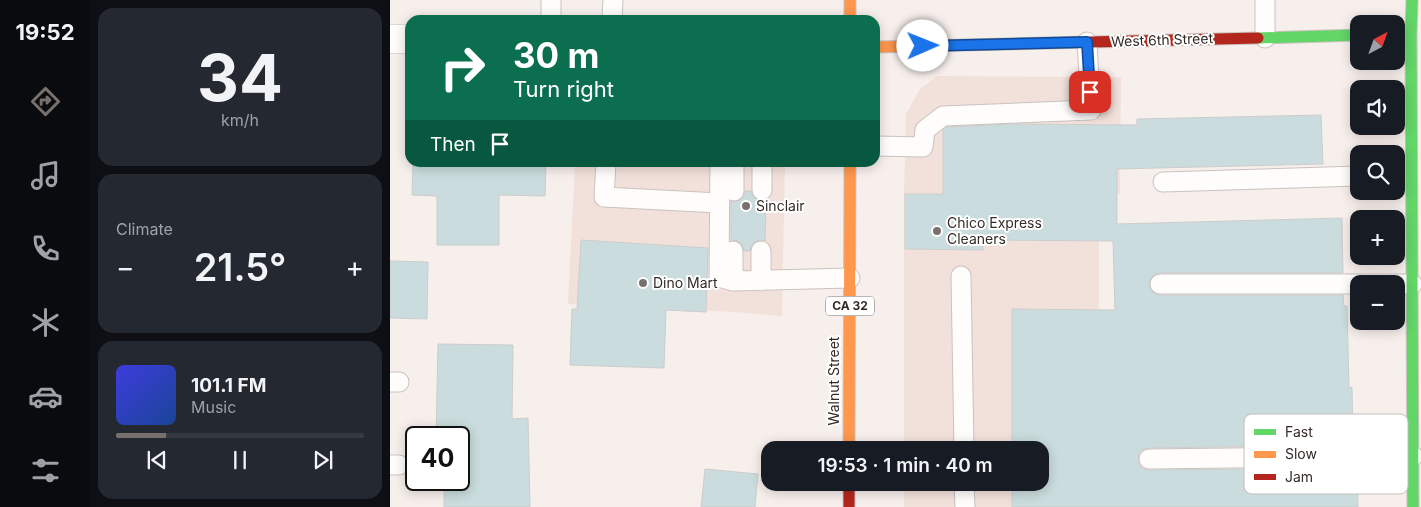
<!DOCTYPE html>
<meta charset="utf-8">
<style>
body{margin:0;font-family:Inter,sans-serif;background:#242831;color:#f1f3f6;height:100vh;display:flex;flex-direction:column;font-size:19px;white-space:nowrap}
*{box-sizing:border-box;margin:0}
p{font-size:16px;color:#9ea1a6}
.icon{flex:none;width:28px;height:28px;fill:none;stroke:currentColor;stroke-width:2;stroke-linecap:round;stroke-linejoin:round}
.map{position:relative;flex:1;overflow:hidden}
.drawer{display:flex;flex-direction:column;gap:8px;padding:8px;background:#0d0f14;width:300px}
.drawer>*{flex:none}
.banner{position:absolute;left:15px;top:15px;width:475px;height:152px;border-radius:15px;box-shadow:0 2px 12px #0003;background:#0b6e4f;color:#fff;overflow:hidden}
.needle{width:32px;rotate:41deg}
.fabs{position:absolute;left:960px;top:15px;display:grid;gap:10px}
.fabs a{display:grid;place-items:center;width:55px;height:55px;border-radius:10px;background:#171b24;box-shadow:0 2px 12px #0003;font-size:25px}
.speed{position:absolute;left:15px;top:426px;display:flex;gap:10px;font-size:25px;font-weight:700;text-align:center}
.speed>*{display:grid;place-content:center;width:65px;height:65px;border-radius:50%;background:#171b24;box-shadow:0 2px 12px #0003;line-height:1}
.speed .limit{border:2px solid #111;border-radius:8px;background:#fff;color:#111}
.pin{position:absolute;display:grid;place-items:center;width:42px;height:42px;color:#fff;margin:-21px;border-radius:10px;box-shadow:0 2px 8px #0006}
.me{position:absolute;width:55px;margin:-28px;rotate:89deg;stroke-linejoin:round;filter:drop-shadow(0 0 4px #0008)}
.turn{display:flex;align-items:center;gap:18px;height:105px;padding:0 25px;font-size:22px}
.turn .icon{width:65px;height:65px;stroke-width:2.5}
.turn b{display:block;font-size:35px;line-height:42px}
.then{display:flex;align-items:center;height:48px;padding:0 25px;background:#0003;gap:10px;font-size:19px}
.big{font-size:38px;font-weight:600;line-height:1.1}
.drawer .widget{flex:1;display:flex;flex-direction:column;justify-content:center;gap:8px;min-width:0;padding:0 18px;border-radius:15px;background:#242831}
.drawer .dial{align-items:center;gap:0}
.dial b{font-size:65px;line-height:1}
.song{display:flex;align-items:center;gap:15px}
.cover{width:60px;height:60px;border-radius:8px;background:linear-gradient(135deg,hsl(240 70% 55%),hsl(220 70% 35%))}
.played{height:5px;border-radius:2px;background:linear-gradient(90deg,#78706c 20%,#363941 20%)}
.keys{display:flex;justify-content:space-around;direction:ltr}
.heat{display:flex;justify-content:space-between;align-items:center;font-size:28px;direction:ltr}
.trip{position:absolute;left:371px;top:441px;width:288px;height:50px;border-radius:15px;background:#171b24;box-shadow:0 2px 12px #0003;font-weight:600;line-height:50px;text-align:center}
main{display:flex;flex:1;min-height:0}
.tabs{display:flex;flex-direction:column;width:90px;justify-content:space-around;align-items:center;background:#090b0e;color:#9ea1a6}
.tabs .icon{width:35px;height:35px}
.tabs .active{color:#78706c}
.tabs b{font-size:22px;color:#f1f3f6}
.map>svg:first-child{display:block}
.built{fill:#f2e1db}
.building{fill:#cadcdd;stroke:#cccdcd}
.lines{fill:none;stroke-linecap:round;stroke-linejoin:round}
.lane-casing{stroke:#cac2bf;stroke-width:21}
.street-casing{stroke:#cac2bf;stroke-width:29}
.fast-casing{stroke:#cac2bf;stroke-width:13}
.slow-casing{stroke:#cac2bf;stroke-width:13}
.jam-casing{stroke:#cac2bf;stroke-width:13}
.lane{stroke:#fefdfc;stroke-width:19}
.street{stroke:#fefdfc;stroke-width:28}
.fast{stroke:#63d668;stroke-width:11}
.slow{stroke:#ff974d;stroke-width:11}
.jam{stroke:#b3261e;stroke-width:11}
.route-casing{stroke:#114b97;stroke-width:12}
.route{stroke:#1a73e8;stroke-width:9}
.poi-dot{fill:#78706c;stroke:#fff;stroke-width:2}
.labels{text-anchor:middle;stroke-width:4;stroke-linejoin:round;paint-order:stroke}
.shield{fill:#fff;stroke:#716b68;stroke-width:1}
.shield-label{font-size:12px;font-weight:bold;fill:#342b27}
.street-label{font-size:14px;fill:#342b27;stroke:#fff}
.poi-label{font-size:14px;fill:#342b27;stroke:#fff;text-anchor:start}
.key{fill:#fff;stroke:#c2bfbe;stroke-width:1}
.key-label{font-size:14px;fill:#342b27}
</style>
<main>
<nav class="tabs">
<b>19:52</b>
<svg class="icon active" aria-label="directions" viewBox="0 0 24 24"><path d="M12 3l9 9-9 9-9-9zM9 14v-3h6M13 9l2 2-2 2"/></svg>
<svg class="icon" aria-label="music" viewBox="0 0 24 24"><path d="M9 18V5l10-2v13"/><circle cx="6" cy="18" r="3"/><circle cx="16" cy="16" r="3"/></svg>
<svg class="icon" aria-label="phone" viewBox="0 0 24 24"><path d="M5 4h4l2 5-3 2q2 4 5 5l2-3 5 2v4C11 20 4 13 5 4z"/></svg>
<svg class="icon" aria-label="climate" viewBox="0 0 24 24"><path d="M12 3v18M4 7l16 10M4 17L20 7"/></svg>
<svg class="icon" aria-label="car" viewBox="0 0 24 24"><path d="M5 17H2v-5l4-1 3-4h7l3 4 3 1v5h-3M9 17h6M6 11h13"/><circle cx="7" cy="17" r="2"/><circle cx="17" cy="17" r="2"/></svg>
<svg class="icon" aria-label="filters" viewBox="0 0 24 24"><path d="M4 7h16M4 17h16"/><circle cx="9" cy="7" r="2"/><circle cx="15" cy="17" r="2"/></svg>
</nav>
<section class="drawer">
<div class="widget dial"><b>34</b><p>km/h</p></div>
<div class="widget"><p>Climate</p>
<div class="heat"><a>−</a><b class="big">21.5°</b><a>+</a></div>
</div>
<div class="widget">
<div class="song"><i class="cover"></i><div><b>101.1 FM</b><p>Music</p></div></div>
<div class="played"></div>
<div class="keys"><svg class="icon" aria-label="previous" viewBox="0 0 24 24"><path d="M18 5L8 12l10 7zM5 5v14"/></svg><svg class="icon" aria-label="pause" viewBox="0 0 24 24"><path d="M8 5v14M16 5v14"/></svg><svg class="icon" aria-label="next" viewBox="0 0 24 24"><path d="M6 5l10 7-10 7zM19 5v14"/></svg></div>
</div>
</section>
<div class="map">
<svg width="1031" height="507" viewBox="0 0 1031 507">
<rect width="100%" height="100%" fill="#f7efec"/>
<!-- built -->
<path class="built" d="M547,76L731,77L730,194L709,195V507H514V483L650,482V450H514V193L516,114L530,89Z
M185,163H395L392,316L344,312L178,304Z"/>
<!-- building -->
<path class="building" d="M931,115L933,164L727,169V224L952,218L953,273H770L765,274L761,278L759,284L761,290L764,293L770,295H953L954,306H957L959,388L962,387L963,445L759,448L754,449L749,453L748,460L749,464L753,469L759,470L964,468V470H967L968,507H622V482H650V450H622V309L725,310L723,241L593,240V250L515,249V194H553V130L557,127L621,124L747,125V119Z
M23,162H156L155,196L109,195V245H47V196L22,195Z
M355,191H361L363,196L367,200L372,201L376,200L375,241L371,240L365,242L362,245L360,251H354L352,245L348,241L341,240V201L344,202L350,200L354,196Z
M191,240L318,248L316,312L276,310L274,368L180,365L182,309H187Z
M0,261L38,262L37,319L0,318Z
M48,344L123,345L122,419L138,418L140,507H54V488H47V480H69V438H46Z
M315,469L368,474L365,507H311Z"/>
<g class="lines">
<defs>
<path id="lane" d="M875,0V38
M161,20V0
M222,20L223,0
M485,146L533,147L535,130L553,116L701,110L697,42
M216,162L214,197L329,203
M330,162L329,277L343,281L460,278
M773,182L969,176
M372,190V162
M344,191V162
M571,276L574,450
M343,281V251
M371,281V251
M770,284H1022
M0,382H9
M759,459L1023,456
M0,465H9
M574,482L575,507"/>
<path id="street" d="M0,39H20"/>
<path id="fast" d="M1022,0L1021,34L1023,507
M868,38L969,35"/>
<path id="slow" d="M460,0V20
M485,47L701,42
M459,450L460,162"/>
<path id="jam" d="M701,42L868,38
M459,482V507"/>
</defs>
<!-- lane casing -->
<use href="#lane" class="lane-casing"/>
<!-- street casing -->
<use href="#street" class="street-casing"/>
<!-- fast casing -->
<use href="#fast" class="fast-casing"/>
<!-- slow casing -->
<use href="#slow" class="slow-casing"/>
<!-- jam casing -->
<use href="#jam" class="jam-casing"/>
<!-- lane -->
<use href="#lane" class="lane"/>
<!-- street -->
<use href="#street" class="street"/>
<!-- fast -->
<use href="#fast" class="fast"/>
<!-- slow -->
<use href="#slow" class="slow"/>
<!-- jam -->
<use href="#jam" class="jam"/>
</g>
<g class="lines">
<defs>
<path id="route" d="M533,46L697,42L700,92"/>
</defs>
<!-- route casing -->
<use href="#route" class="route-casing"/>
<!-- route -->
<use href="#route" class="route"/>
</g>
<!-- markers -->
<g class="poi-dot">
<circle cx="356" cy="206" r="5"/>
<circle cx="547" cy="231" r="5"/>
<circle cx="253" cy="283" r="5"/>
</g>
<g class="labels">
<!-- shield labels -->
<rect class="shield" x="436" y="296.5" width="48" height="19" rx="4"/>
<g class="shield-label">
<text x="460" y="310">CA 32</text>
</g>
<!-- street labels -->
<g class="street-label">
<text transform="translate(772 40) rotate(-2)" y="5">West 6th Street</text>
<text transform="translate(444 381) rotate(-90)" y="5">Walnut Street</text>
</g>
<!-- poi labels -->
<g class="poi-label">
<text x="366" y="211">Sinclair</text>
<text x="557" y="228">Chico Express<tspan x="557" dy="16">Cleaners</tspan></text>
<text x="263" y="288">Dino Mart</text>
</g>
</g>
<!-- legend -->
<rect x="854" y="414" width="164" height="80" rx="8" class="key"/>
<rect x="864" y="429" width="22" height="6" fill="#63d668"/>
<rect x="864" y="451" width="22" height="7" fill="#ff974d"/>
<rect x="864" y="474" width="22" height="6" fill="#b3261e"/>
<g class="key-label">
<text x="895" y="437">Fast</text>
<text x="895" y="459">Slow</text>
<text x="895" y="482">Jam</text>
</g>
</svg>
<div class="fabs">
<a><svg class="needle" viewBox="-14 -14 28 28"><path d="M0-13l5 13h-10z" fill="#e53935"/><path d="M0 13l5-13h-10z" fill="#9ea1a6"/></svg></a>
<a><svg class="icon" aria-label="sound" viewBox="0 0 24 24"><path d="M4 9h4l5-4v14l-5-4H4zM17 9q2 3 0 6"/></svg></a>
<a><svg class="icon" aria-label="search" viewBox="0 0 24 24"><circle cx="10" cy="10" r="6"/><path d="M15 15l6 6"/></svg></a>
<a>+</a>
<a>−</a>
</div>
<div class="speed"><div class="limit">40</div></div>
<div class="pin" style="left:700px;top:92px;background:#d93025"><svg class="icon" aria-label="arrive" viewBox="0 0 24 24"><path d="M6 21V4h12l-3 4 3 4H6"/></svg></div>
<svg class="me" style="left:533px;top:46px" viewBox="-20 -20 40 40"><circle r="19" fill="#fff"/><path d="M0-13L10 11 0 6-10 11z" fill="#1a73e8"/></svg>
<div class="trip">19:53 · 1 min · 40 m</div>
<div class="banner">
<div class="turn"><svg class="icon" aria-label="right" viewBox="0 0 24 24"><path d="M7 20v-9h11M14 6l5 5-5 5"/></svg><div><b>30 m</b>Turn right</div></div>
<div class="then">Then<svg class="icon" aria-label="arrive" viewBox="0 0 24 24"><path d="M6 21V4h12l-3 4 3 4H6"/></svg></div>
</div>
</div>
</main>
